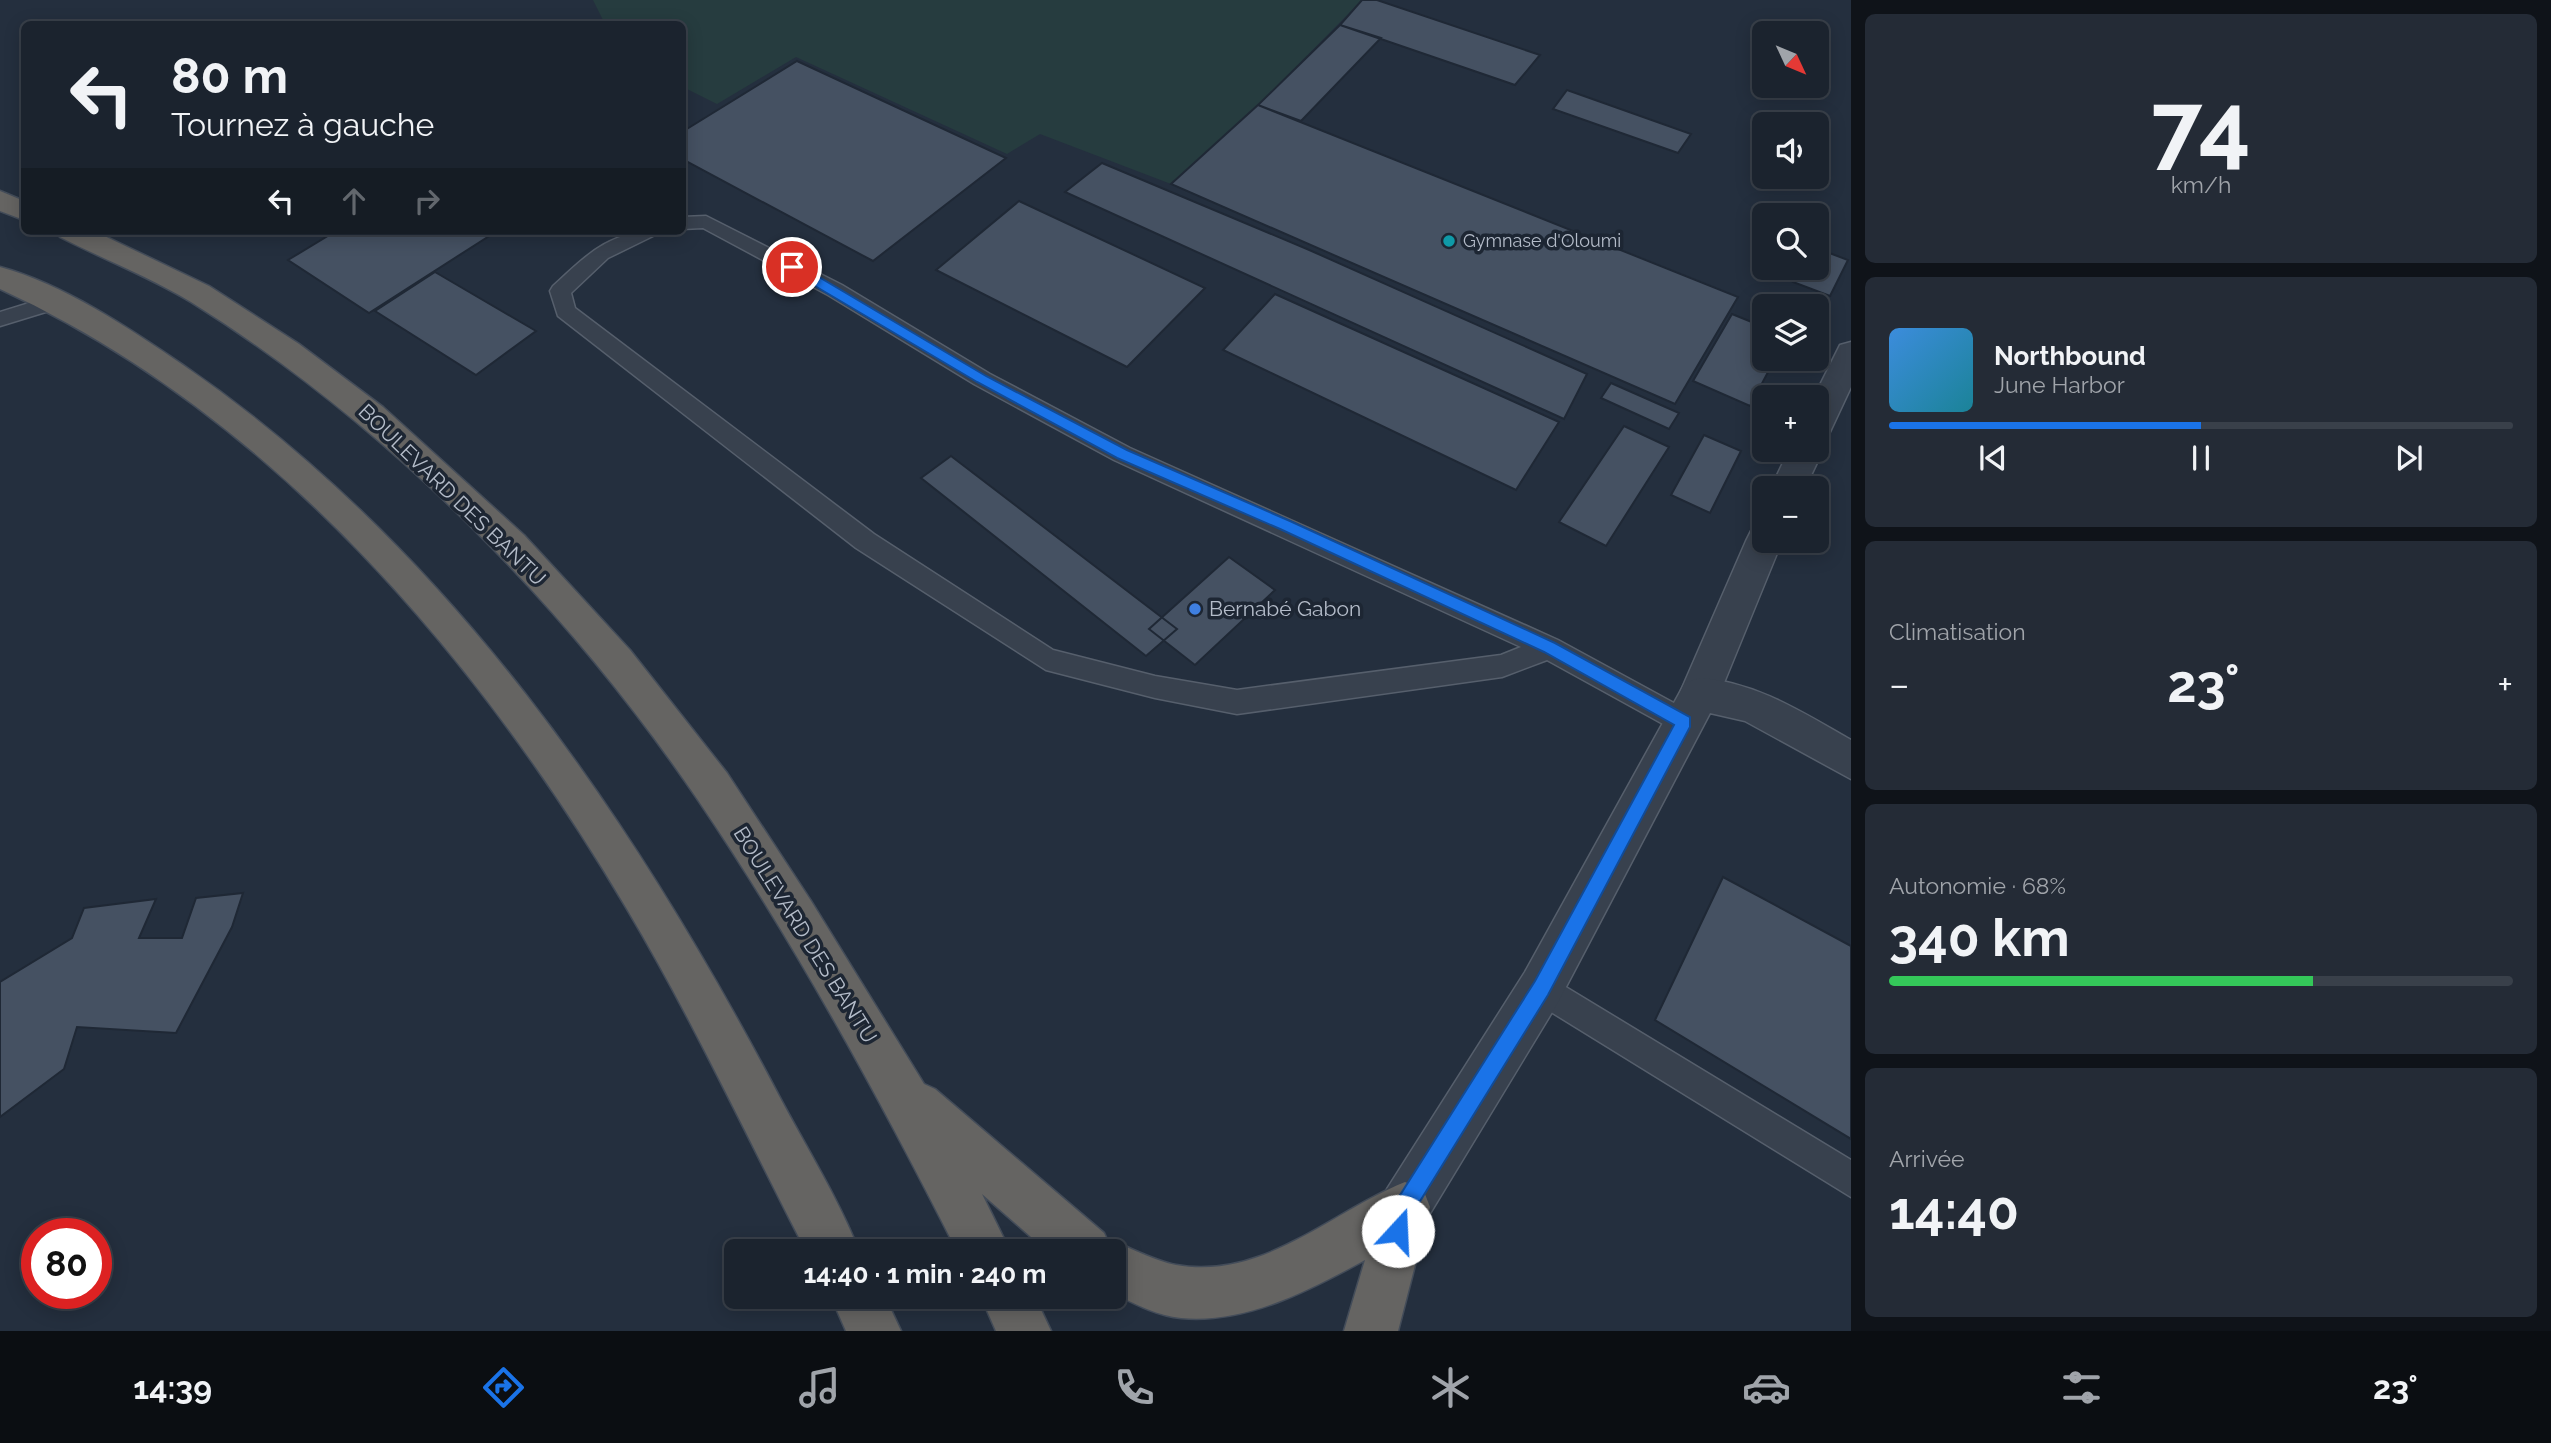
<!DOCTYPE html>
<html lang="fr">
<meta charset="utf-8">
<style>
body{margin:0;font-family:Raleway,sans-serif;background:#242b36;color:#f1f3f6;height:100vh;display:flex;flex-direction:column;font-size:26px;white-space:nowrap}
*{box-sizing:border-box;margin:0}
p{font-size:23px;color:#a0a4aa}
.icon{flex:none;width:38px;height:38px;fill:none;stroke:currentColor;stroke-width:2;stroke-linecap:round;stroke-linejoin:round}
.map{position:relative;flex:1;overflow:hidden}
.panel{display:flex;flex-direction:column;gap:14px;padding:14px;background:#0f1319;width:700px}
.panel>*{flex:none}
.banner{position:absolute;left:21px;top:21px;width:665px;height:214px;border-radius:10px;box-shadow:0 4px 18px #0003,0 0 0 2px #39404a;background:#1b232e;color:#f1f3f6;overflow:hidden}
.needle{width:46px;rotate:134deg}
.tools{position:absolute;left:1752px;top:21px;display:grid;gap:14px}
.tools a{display:grid;place-items:center;width:77px;height:77px;border-radius:10px;background:#1b232e;box-shadow:0 4px 18px #0003,0 0 0 2px #39404a;font-size:35px}
.speed{position:absolute;left:21px;top:1218px;display:flex;gap:14px;font-size:35px;font-weight:700;text-align:center}
.speed>*{display:grid;place-content:center;width:91px;height:91px;border-radius:50%;background:#1b232e;box-shadow:0 4px 18px #0003,0 0 0 2px #39404a;line-height:1}
.speed .limit{border:10px solid #d22;background:#fff;color:#111}
.pin{position:absolute;display:grid;place-items:center;width:60px;height:60px;color:#fff;margin:-30px;border:4px solid #fff;border-radius:50%;box-shadow:0 2px 7px #0007}
.me{position:absolute;width:77px;margin:-38px;rotate:20deg;stroke-linejoin:round;filter:drop-shadow(0 0 5px #0008)}
.turn{display:flex;align-items:center;gap:24px;height:147px;padding:0 35px;font-size:32px}
.turn .icon{width:91px;height:91px;stroke-width:2.5}
.turn b{display:block;font-size:49px;line-height:60px}
.lanes{display:flex;align-items:center;height:66px;padding:0 35px;background:#0003;justify-content:center;gap:35px;direction:ltr}
.lanes .off{opacity:.35}
.big{font-size:52px;font-weight:700;line-height:1.1}
.panel .tile{flex:1;display:flex;flex-direction:column;justify-content:center;gap:10px;min-width:0;padding:0 24px;border-radius:10px;background:#242b36}
.panel .dial{align-items:center;gap:0}
.dial b{font-size:91px;line-height:1}
.song{display:flex;align-items:center;gap:21px}
.cover{width:84px;height:84px;border-radius:10px;background:linear-gradient(135deg,hsl(210 70% 55%),hsl(190 70% 35%))}
.played{height:7px;border-radius:4px;background:linear-gradient(90deg,#1a73e8 50%,#39404a 50%)}
.keys{display:flex;justify-content:space-around;direction:ltr}
.heat{display:flex;justify-content:space-between;align-items:center;font-size:38px;direction:ltr}
.charge{height:10px;border-radius:5px;background:linear-gradient(90deg,#34c759 68%,#39404a 0)}
.trip{position:absolute;left:724px;top:1239px;width:402px;height:70px;border-radius:10px;background:#1b232e;box-shadow:0 4px 18px #0003,0 0 0 2px #39404a;font-weight:700;line-height:70px;text-align:center}
.dock{display:flex;height:112px;justify-content:space-around;align-items:center;background:#0b0e12;color:#a0a4aa}
.dock .icon{width:49px;height:49px}
.dock .current{color:#1a73e8}
.dock b{font-size:32px;color:#f1f3f6}
main{display:flex;flex:1;min-height:0}
.map>svg:first-child{display:block}
.green{fill:#263c3f}
.building{fill:#455162;stroke:#1f2835;stroke-width:2}
.lines{fill:none;stroke-linecap:round;stroke-linejoin:round}
.service-casing{stroke:#565f6c;stroke-width:3}
.minor-casing{stroke:#565f6c;stroke-width:3}
.tertiary-casing{stroke:#565f6c;stroke-width:3}
.trunk-casing{stroke:#434c59;stroke-width:3}
.service{fill:#38414e;fill-rule:evenodd}
.minor{fill:#38414e;fill-rule:evenodd}
.tertiary{fill:#38414e;fill-rule:evenodd}
.trunk{fill:#656462;fill-rule:evenodd}
.route{fill:#1a73e8;stroke:#114b97;stroke-width:2}
.culture-dot{fill:#0f9aa8;stroke:#1d2633;stroke-width:2.5}
.shop-dot{fill:#3f7fe0;stroke:#1d2633;stroke-width:2.5}
.labels{text-anchor:middle;stroke-width:7;stroke-linejoin:round;paint-order:stroke}
.far-poi-label{font-size:18px;fill:#b4bcc9;stroke:#1d2633;text-anchor:start}
.street-label{font-size:21px;fill:#b4bcc9;stroke:#1d2633}
.poi-label{font-size:21px;fill:#b4bcc9;stroke:#1d2633;text-anchor:start}
</style>
<main>
<div class="map">
<svg width="1851" height="1331" viewBox="0 0 1851 1331">
<rect width="100%" height="100%" fill="#242f3e"/>
<!-- green -->
<path class="green" d="M593,0H1362L1258,105L1171,184L1040,134L1007,154L796,57L717,104L683,87L682,24H605Z"/>
<!-- building -->
<path class="building" d="M1362,0H1377L1540,55L1515,85L1340,25Z
M1340,25L1381,38L1301,121L1258,105Z
M797,61L1006,158L873,261L682,159V132Z
M1567,90L1691,134L1678,153L1553,109Z
M1258,105L1738,297L1675,404L1171,184Z
M1102,163L1307,249L1587,374L1564,419L1065,192Z
M1019,201L1205,288L1127,367L936,270Z
M336,231H497L369,313L288,260Z
M1816,248L1848,260L1830,296L1793,282L1801,268H1816Z
M435,272L536,331L476,375L375,311Z
M1275,294L1559,422L1516,490L1223,350Z
M1732,314L1764,327V359H1775L1750,406L1693,381Z
M1611,383L1679,413L1669,429L1601,398Z
M1624,426L1669,447L1606,546L1559,522Z
M1704,435L1741,451L1710,513L1671,495Z
M951,456L1177,629L1146,656L921,478Z
M1229,557L1275,590L1195,665L1149,629Z
M1723,877L1851,946V1139L1655,1020Z
M243,893L232,927L176,1033L77,1027L64,1069L0,1117V982L72,938L84,908L156,899L139,938H182L196,898Z"/>
<g class="lines">
<defs>
<path id="service" d="M706,216L842,285L990,374L1130,448L1558,640L1694,714L1698,722L1694,730L1684,734L1674,730L1547,660L1502,677L1237,714L1155,698L1046,670L856,548L558,316L550,291L553,286C587,255 609,231 658,231L655,235L608,258L571,293L575,308L874,534L1053,650L1155,676L1237,690L1501,655L1521,647L1114,460L974,384L828,295L703,228L682,229V217Z
M55,295L65,302L62,307L0,326V312Z
M1541,972L1851,1160V1197L1530,999L1525,988L1530,977Z"/>
<path id="minor" d="M1851,342V387L1828,436L1816,439V397H1814L1840,345Z
M1816,441L1823,450L1805,488H1771L1789,450H1816Z
M1764,527V541H1782L1719,695L1713,707L1699,712L1685,707L1679,695L1746,541L1751,531Z"/>
<path id="tertiary" d="M1699,678C1756,682 1802,712 1851,740V779L1745,721L1710,713L1557,1004L1423,1225L1405,1232L1387,1225L1380,1207L1387,1189L1525,972L1685,683Z"/>
<path id="trunk" d="M0,191L24,201V220L0,211Z
M56,231H94L209,286L299,344L383,407L524,535L630,650L727,773L811,901L924,1084L935,1089L1104,1233L1109,1244L1115,1242C1135,1250 1155,1261 1176,1265C1262,1281 1331,1212 1405,1182L1423,1189L1430,1207L1398,1331H1344L1365,1260C1310,1290 1246,1324 1181,1318C1158,1316 1135,1304 1115,1294V1251H1047L982,1194L1010,1251H957C879,1097 795,943 698,800C567,607 389,426 191,302C150,277 103,259 60,237Z
M0,267C63,284 129,328 183,365C448,547 632,816 779,1096C806,1147 838,1198 859,1251H806C747,1137 693,1020 627,909C478,657 270,413 0,289Z
M831,1297H885L901,1331H846Z
M981,1297H1035L1051,1331H996Z"/>
</defs>
<!-- service casing -->
<use href="#service" class="service-casing"/>
<!-- minor casing -->
<use href="#minor" class="minor-casing"/>
<!-- tertiary casing -->
<use href="#tertiary" class="tertiary-casing"/>
<!-- trunk casing -->
<use href="#trunk" class="trunk-casing"/>
<!-- service -->
<use href="#service" class="service"/>
<!-- minor -->
<use href="#minor" class="minor"/>
<!-- tertiary -->
<use href="#tertiary" class="tertiary"/>
<!-- trunk -->
<use href="#trunk" class="trunk"/>
</g>
<!-- route -->
<path class="route" d="M788,264H797L986,376L1127,450L1290,521L1555,643L1690,717V727L1548,995L1414,1211L1406,1239L1398,1242L1391,1239L1388,1231L1397,1200L1535,981L1674,725L1544,652L1280,529L1117,458L977,382L788,270Z"/>
<!-- markers -->
<circle class="culture-dot" cx="1449" cy="241" r="7"/>
<circle class="shop-dot" cx="1195" cy="609" r="7"/>
<g class="labels">
<!-- far-poi labels -->
<g class="far-poi-label">
<text x="1463" y="247">Gymnase d'Oloumi</text>
</g>
<!-- street labels -->
<g class="street-label">
<text transform="translate(452 495) rotate(44)" y="7">BOULEVARD DES BANTU</text>
<text transform="translate(805 935) rotate(58)" y="7">BOULEVARD DES BANTU</text>
</g>
<!-- poi labels -->
<g class="poi-label">
<text x="1209" y="616">Bernabé Gabon</text>
</g>
</g>
</svg>
<div class="tools">
<a><svg class="needle" viewBox="-14 -14 28 28"><path d="M0-13l5 13h-10z" fill="#e53935"/><path d="M0 13l5-13h-10z" fill="#a0a4aa"/></svg></a>
<a><svg class="icon" aria-label="sound" viewBox="0 0 24 24"><path d="M4 9h4l5-4v14l-5-4H4zM17 9q2 3 0 6"/></svg></a>
<a><svg class="icon" aria-label="search" viewBox="0 0 24 24"><circle cx="10" cy="10" r="6"/><path d="M15 15l6 6"/></svg></a>
<a><svg class="icon" aria-label="layers" viewBox="0 0 24 24"><path d="M12 4l9 5-9 5-9-5zM3 14l9 5 9-5"/></svg></a>
<a>+</a>
<a>−</a>
</div>
<div class="speed"><div class="limit">80</div></div>
<div class="pin" style="left:792px;top:267px;background:#d93025"><svg class="icon" aria-label="arrive" viewBox="0 0 24 24"><path d="M6 21V4h12l-3 4 3 4H6"/></svg></div>
<svg class="me" style="left:1398px;top:1231px" viewBox="-20 -20 40 40"><circle r="19" fill="#fff"/><path d="M0-13L10 11 0 6-10 11z" fill="#1a73e8"/></svg>
<div class="trip">14:40 · 1 min · 240 m</div>
<div class="banner">
<div class="turn"><svg class="icon" aria-label="left" viewBox="0 0 24 24"><path d="M17 20v-9H6M10 6l-5 5 5 5"/></svg><div><b>80 m</b>Tournez à gauche</div></div>
<div class="lanes"><svg class="icon" aria-label="left" viewBox="0 0 24 24"><path d="M17 20v-9H6M10 6l-5 5 5 5"/></svg><svg class="icon off" aria-label="ahead" viewBox="0 0 24 24"><path d="M12 20V5M6 11l6-6 6 6"/></svg><svg class="icon off" aria-label="right" viewBox="0 0 24 24"><path d="M7 20v-9h11M14 6l5 5-5 5"/></svg></div>
</div>
</div>
<section class="panel">
<div class="tile dial"><b>74</b><p>km/h</p></div>
<div class="tile">
<div class="song"><i class="cover"></i><div><b>Northbound</b><p>June Harbor</p></div></div>
<div class="played"></div>
<div class="keys"><svg class="icon" aria-label="previous" viewBox="0 0 24 24"><path d="M18 5L8 12l10 7zM5 5v14"/></svg><svg class="icon" aria-label="pause" viewBox="0 0 24 24"><path d="M8 5v14M16 5v14"/></svg><svg class="icon" aria-label="next" viewBox="0 0 24 24"><path d="M6 5l10 7-10 7zM19 5v14"/></svg></div>
</div>
<div class="tile"><p>Climatisation</p>
<div class="heat"><a>−</a><b class="big">23°</b><a>+</a></div>
</div>
<div class="tile"><p>Autonomie · 68%</p><b class="big">340 km</b><div class="charge"></div></div>
<div class="tile"><p>Arrivée</p><b class="big">14:40</b></div>
</section>
</main>
<nav class="dock">
<b>14:39</b>
<svg class="icon current" aria-label="directions" viewBox="0 0 24 24"><path d="M12 3l9 9-9 9-9-9zM9 14v-3h6M13 9l2 2-2 2"/></svg>
<svg class="icon" aria-label="music" viewBox="0 0 24 24"><path d="M9 18V5l10-2v13"/><circle cx="6" cy="18" r="3"/><circle cx="16" cy="16" r="3"/></svg>
<svg class="icon" aria-label="phone" viewBox="0 0 24 24"><path d="M5 4h4l2 5-3 2q2 4 5 5l2-3 5 2v4C11 20 4 13 5 4z"/></svg>
<svg class="icon" aria-label="climate" viewBox="0 0 24 24"><path d="M12 3v18M4 7l16 10M4 17L20 7"/></svg>
<svg class="icon" aria-label="car" viewBox="0 0 24 24"><path d="M5 17H2v-5l4-1 3-4h7l3 4 3 1v5h-3M9 17h6M6 11h13"/><circle cx="7" cy="17" r="2"/><circle cx="17" cy="17" r="2"/></svg>
<svg class="icon" aria-label="filters" viewBox="0 0 24 24"><path d="M4 7h16M4 17h16"/><circle cx="9" cy="7" r="2"/><circle cx="15" cy="17" r="2"/></svg>
<b>23°</b>
</nav>
